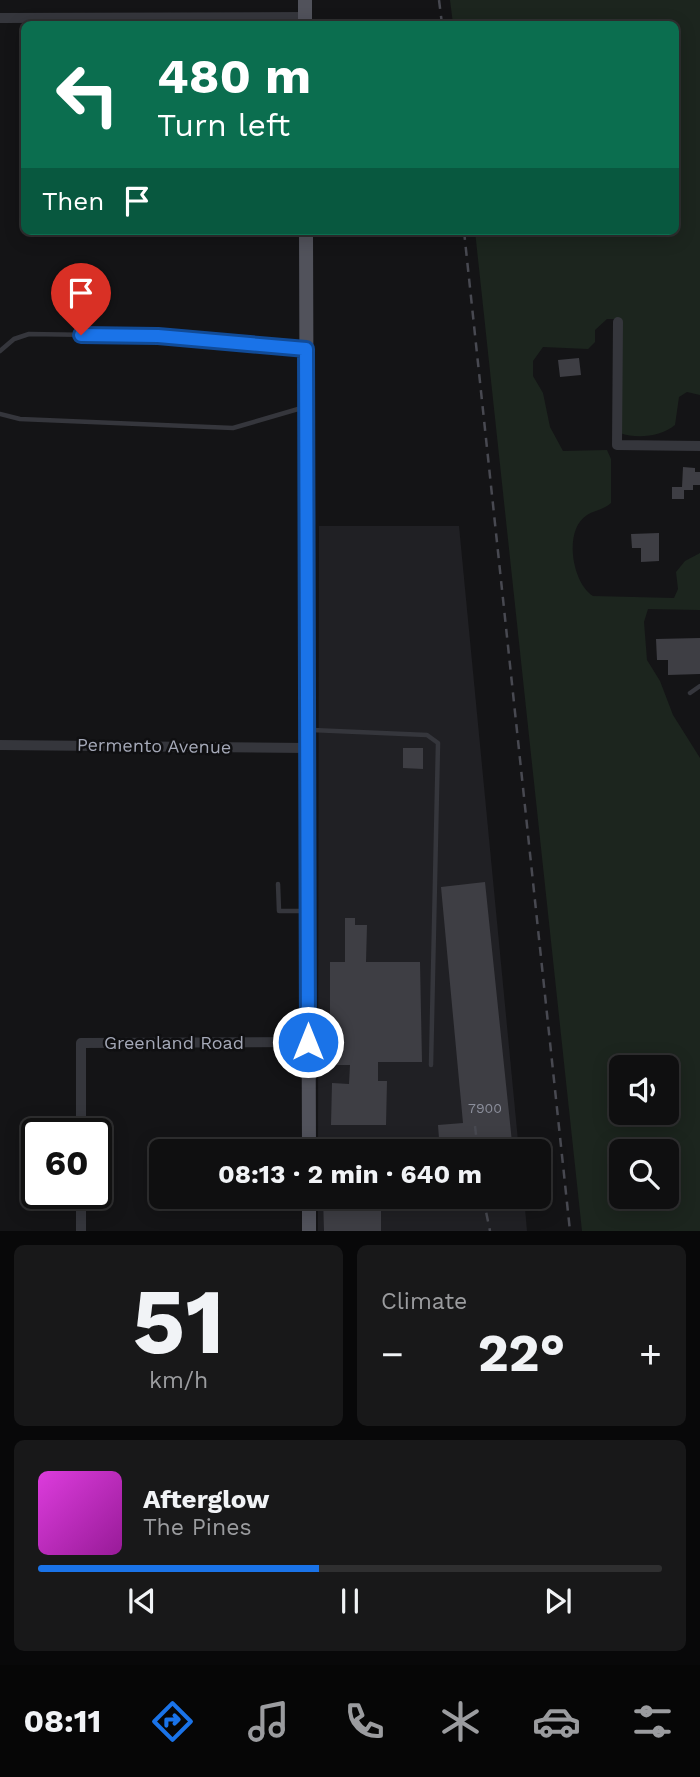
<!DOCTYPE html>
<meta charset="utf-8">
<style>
body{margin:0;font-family:"Work Sans",sans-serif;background:#181819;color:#f1f3f6;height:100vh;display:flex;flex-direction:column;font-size:26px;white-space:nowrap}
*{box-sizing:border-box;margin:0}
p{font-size:23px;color:#9b9c9f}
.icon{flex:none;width:38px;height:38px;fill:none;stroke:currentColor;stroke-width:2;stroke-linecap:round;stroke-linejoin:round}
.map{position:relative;height:1231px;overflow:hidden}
.drawer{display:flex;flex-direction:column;gap:14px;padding:14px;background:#080809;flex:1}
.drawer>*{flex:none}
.banner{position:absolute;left:21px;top:21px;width:658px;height:214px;border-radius:10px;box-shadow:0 4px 18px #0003,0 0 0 2px #2f2f30;background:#0b6e4f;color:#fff;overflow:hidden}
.fabs{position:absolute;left:609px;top:1055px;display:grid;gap:14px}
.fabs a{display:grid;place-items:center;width:70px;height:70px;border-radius:10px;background:#0f0f10;box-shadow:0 4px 18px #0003,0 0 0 2px #2f2f30;font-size:35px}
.speed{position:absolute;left:21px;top:1118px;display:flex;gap:14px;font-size:35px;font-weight:700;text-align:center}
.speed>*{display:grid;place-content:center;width:91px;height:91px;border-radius:50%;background:#0f0f10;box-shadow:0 4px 18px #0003,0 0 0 2px #2f2f30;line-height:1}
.speed .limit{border:4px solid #111;border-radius:10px;background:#fff;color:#111}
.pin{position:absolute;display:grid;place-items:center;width:60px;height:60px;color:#fff;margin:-72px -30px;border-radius:50% 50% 50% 0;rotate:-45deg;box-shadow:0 0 7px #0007}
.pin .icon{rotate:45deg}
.me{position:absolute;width:77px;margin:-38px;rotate:0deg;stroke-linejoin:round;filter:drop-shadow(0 0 5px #0008)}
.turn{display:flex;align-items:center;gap:24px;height:147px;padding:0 21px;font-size:32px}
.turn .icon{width:91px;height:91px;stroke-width:2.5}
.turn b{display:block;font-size:49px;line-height:60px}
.then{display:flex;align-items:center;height:66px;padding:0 21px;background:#0003;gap:14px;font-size:26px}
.big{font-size:52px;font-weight:700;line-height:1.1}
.drawer .tile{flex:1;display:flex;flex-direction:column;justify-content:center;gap:10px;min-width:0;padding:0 24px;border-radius:10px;background:#181819}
.drawer .dial{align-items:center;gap:0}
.dial b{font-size:91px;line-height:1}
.song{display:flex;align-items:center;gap:21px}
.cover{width:84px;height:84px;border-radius:10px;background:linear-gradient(135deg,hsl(300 70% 55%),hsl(300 70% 35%))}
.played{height:7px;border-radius:4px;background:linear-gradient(90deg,#1a73e8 45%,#2f2f30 45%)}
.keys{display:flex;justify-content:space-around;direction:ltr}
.heat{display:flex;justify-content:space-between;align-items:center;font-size:38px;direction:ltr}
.drawer .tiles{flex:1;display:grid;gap:14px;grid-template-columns:1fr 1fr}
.tile:last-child{grid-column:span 2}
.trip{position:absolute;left:149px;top:1139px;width:402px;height:70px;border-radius:10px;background:#0f0f10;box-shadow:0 4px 18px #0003,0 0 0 2px #2f2f30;font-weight:700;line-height:70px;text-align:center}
.tab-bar{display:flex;height:112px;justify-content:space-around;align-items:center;background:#060606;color:#9b9c9f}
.tab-bar .icon{width:49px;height:49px}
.tab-bar .selected{color:#1a73e8}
.tab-bar b{font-size:32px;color:#f1f3f6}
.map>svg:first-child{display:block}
.built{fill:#202024}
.green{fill:#1c251e;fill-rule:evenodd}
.building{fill:#3e3e44}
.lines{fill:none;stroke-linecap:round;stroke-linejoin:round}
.lane{stroke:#35363c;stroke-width:4.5}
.street{stroke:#35363c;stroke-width:10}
.primary{stroke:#51525b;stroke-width:14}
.rail{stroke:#484951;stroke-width:2.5;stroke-dasharray:9 7;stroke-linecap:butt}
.route-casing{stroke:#114b97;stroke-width:18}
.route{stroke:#1a73e8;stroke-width:12}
.labels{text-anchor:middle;stroke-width:5;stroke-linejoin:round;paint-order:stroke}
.number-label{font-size:14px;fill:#8b8e9b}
.street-label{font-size:18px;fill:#a5a9b8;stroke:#0f0f11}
</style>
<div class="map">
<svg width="700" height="1231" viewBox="0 0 700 1231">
<rect width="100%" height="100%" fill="#141416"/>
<!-- built -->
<path class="built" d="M319,526H459L519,1151L318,1152Z
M318,1197H524L527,1231H318Z"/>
<!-- green -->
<path class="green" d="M450,0H700V395L687,392L679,397L675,425C660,437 637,439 620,433L622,319H607L595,330V342L588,349L543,347L533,361V376L543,393L550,427L563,451L607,450L611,459V503C603,510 595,510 587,515C563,530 572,583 593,596L674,598L678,589L676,572L685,561L700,553V610L648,609L644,622L647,660L660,681L673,715L700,758V1231H582L475,231H676V24H453ZM621,1068H667V1113H621ZM621,1152H667V1197H621Z"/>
<!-- building -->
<path class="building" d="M579,358L581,375L560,377L558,360Z
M683,467L695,468V472H700V485H693V490H684V499H672V487H682Z
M659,533V561L641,562V548H632L631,534Z
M700,638V674L668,675V660H657L656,639Z
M403,748H423V769L403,768Z
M485,882L513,1152H440L438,1125L463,1123L441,887Z
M345,918H355V925H367L366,962H420L422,1062H378V1081H387L386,1125H331L332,1083L349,1084L350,1065H330V962H345Z
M323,1197H381V1231H324Z"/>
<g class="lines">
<!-- lane -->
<path class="lane" d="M0,351L14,339L29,334L158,336L304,349
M0,414L20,419L233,428L305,407
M690,693L700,686
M312,730L427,735L438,743L431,1065
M278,884L279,911H307"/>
<!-- street -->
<path class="street" d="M0,18L305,17
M618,322L617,445L700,446
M0,745L307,748
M81,1134V1043L308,1042
M81,1194V1231"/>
<!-- primary -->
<path class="primary" d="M305,0V24
M306,231L309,1152
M309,1197V1231"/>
<!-- rail -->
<path class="rail" d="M439,0L442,24
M464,231L570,1231
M475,1126L478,1152
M483,1197L490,1231"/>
</g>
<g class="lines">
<defs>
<path id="route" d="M81,335L158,336L306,349L308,1042"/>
</defs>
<!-- route casing -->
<use href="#route" class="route-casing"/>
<!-- route -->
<use href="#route" class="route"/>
</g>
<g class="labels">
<!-- number labels -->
<g class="number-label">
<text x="485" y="1113">7900</text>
</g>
<!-- street labels -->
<g class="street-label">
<text transform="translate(154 746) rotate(1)" y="6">Permento Avenue</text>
<text x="174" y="1049">Greenland Road</text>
</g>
</g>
</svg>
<div class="fabs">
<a><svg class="icon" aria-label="sound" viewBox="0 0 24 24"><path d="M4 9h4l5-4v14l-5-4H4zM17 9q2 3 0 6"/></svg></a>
<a><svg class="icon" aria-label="search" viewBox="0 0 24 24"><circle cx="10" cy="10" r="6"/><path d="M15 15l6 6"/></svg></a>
</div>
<div class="speed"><div class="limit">60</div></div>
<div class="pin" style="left:81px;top:335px;background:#d93025"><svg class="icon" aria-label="arrive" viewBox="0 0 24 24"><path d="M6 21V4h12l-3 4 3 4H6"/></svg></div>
<svg class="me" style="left:308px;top:1042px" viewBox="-20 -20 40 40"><circle r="17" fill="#1a73e8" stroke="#fff" stroke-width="3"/><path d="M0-11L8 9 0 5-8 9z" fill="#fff"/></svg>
<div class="trip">08:13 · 2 min · 640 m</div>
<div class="banner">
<div class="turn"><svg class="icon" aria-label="left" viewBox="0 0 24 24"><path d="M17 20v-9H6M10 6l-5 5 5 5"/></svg><div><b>480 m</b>Turn left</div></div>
<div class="then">Then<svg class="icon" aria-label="arrive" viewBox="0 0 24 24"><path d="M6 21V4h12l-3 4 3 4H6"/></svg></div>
</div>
</div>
<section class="drawer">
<div class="tiles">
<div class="tile dial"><b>51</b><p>km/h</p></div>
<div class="tile"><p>Climate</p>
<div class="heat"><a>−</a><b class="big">22°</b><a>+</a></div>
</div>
<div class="tile">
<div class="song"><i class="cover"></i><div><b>Afterglow</b><p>The Pines</p></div></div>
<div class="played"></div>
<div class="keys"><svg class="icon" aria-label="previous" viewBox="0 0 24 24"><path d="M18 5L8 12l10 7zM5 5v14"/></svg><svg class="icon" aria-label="pause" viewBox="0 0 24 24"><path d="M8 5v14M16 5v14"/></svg><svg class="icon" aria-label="next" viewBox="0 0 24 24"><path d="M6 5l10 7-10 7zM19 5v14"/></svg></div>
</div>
</div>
</section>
<nav class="tab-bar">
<b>08:11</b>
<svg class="icon selected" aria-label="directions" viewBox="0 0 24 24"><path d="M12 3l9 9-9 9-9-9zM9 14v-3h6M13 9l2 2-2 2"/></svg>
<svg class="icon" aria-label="music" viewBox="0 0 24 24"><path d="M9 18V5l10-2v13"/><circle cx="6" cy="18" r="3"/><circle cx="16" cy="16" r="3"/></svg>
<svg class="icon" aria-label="phone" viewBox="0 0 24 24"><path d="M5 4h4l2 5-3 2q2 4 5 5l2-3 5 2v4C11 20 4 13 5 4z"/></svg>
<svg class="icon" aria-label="climate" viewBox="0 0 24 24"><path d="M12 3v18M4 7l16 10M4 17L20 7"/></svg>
<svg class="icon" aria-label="car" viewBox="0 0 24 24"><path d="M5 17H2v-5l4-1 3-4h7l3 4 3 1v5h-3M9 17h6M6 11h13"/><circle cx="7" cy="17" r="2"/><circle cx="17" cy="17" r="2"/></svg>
<svg class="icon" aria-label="filters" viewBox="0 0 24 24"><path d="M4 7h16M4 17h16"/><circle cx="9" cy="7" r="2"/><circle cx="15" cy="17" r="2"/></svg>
</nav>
